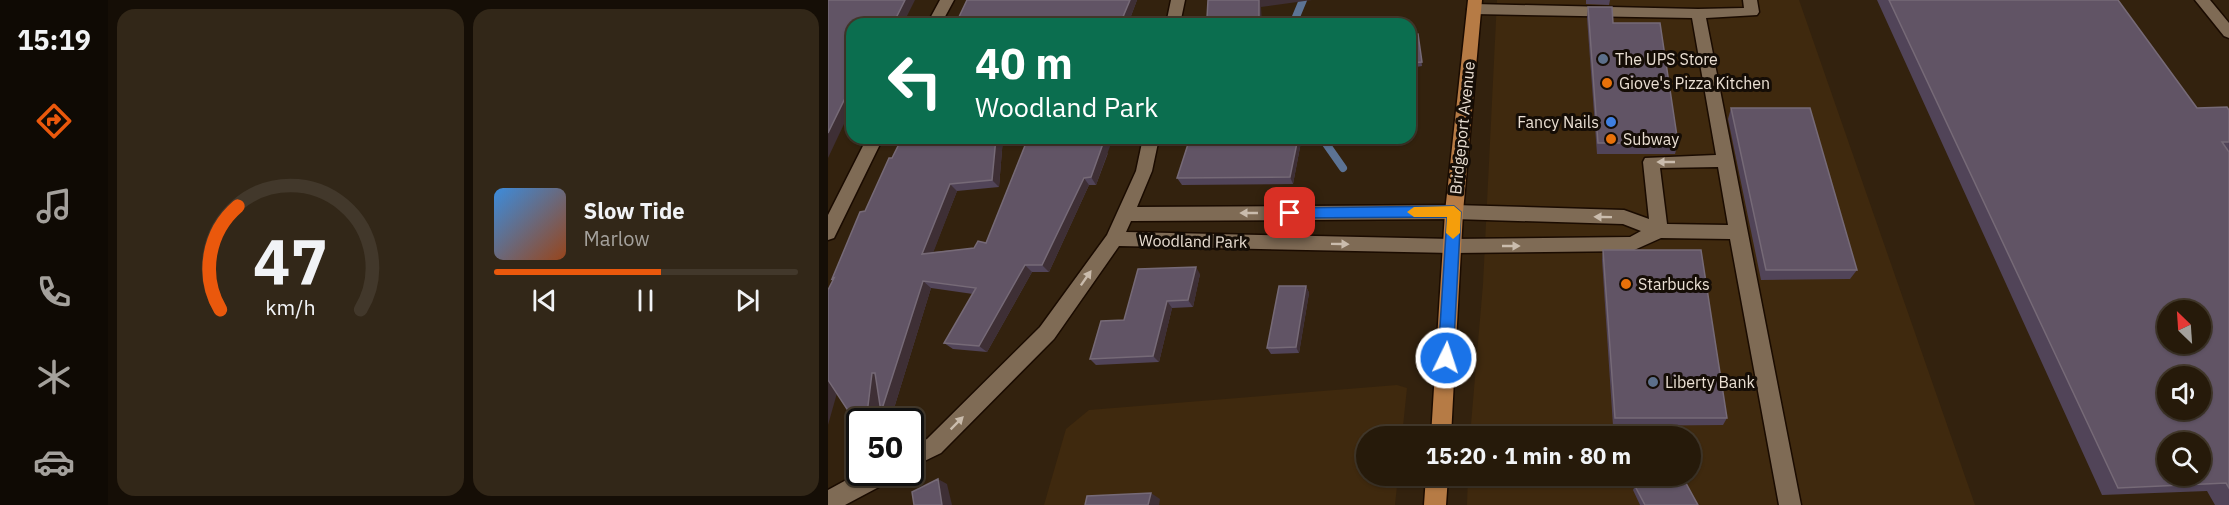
<!DOCTYPE html>
<meta charset="utf-8">
<style>
body{margin:0;font-family:"IBM Plex Sans",sans-serif;background:#322718;color:#f1f3f6;height:100vh;display:flex;flex-direction:column;font-size:22px;white-space:nowrap}
*{box-sizing:border-box;margin:0}
p{font-size:20px;color:#a4a19c}
.icon{flex:none;width:33px;height:33px;fill:none;stroke:currentColor;stroke-width:2;stroke-linecap:round;stroke-linejoin:round}
.map{position:relative;flex:1;overflow:hidden}
.sheet{display:flex;flex-direction:column;gap:9px;padding:9px;background:#150e06;width:720px}
.sheet>*{flex:none}
.top-card{position:absolute;left:18px;top:18px;width:570px;height:126px;border-radius:18px;box-shadow:0 2px 4px #0004,0 0 0 2px #42382b;background:#0b6e4f;color:#fff;overflow:hidden}
.needle{width:39px;rotate:335deg}
.buttons{position:absolute;left:1329px;top:300px;display:grid;gap:12px}
.buttons a{display:grid;place-items:center;width:54px;height:54px;border-radius:50%;background:#261a0a;box-shadow:0 2px 4px #0004,0 0 0 2px #42382b;font-size:30px}
.speed{position:absolute;left:18px;top:408px;display:flex;gap:12px;font-size:30px;font-weight:700;text-align:center}
.speed>*{display:grid;place-content:center;width:78px;height:78px;border-radius:50%;background:#261a0a;box-shadow:0 2px 4px #0004,0 0 0 2px #42382b;line-height:1}
.speed .limit{border:3px solid #111;border-radius:9px;background:#fff;color:#111}
.pin{position:absolute;display:grid;place-items:center;width:51px;height:51px;color:#fff;margin:-26px;border-radius:12px;box-shadow:0 3px 9px #0006}
.me{position:absolute;width:66px;margin:-33px;rotate:4deg;stroke-linejoin:round;filter:drop-shadow(0 0 4px #0008)}
.turn{display:flex;align-items:center;gap:21px;height:126px;padding:0 30px;font-size:27px}
.turn .icon{width:78px;height:78px;stroke-width:2.5}
.turn b{display:block;font-size:42px;line-height:51px}
.sheet .tile{flex:1;display:flex;flex-direction:column;justify-content:center;gap:9px;min-width:0;padding:0 21px;border-radius:18px;background:#322718}
.sheet .dial{align-items:center;gap:0}
.dial svg{height:156px;overflow:visible;fill:none;stroke:#42382b;stroke-width:7;stroke-linecap:round;text-anchor:middle}
.dial text{fill:#f1f3f6;stroke:none}
.song{display:flex;align-items:center;gap:18px}
.cover{width:72px;height:72px;border-radius:9px;background:linear-gradient(135deg,hsl(210 70% 55%),hsl(20 70% 35%))}
.played{height:6px;border-radius:3px;background:linear-gradient(90deg,#ea580c 55%,#42382b 55%)}
.keys{display:flex;justify-content:space-around;direction:ltr}
.sheet .tiles{flex:1;display:grid;gap:9px;grid-template-columns:repeat(2,1fr)}
.trip{position:absolute;left:528px;top:426px;width:345px;height:60px;border-radius:30px;background:#261a0a;box-shadow:0 2px 4px #0004,0 0 0 2px #42382b;font-weight:700;line-height:60px;text-align:center}
main{display:flex;flex:1;min-height:0}
.dock{display:flex;flex-direction:column;width:108px;justify-content:space-around;align-items:center;background:#0f0a04;color:#a4a19c}
.dock .icon{width:42px;height:42px}
.dock .on{color:#ea580c}
.dock b{font-size:27px;color:#f1f3f6}
.map>svg:first-child{display:block}
.built{fill:#3f290e}
.lines{fill:none;stroke-linecap:round;stroke-linejoin:round}
.stream{stroke:#5c7394;stroke-width:8}
.minor-casing{stroke:#1a0b00;stroke-width:3}
.major-casing{stroke:#1a0b00;stroke-width:3}
.minor{fill:#7f6b55;fill-rule:evenodd}
.major{fill:#b67b45;fill-rule:evenodd}
.wall{fill:#514458}
.shaded-wall{fill:#3e2f35}
.building{fill:#615465;stroke:#766a77;stroke-width:1.5;fill-rule:evenodd}
.oneway{fill:#cabcad}
.route{fill:#1a73e8;stroke:#114b97;stroke-width:1.5}
.slow{fill:#f59e0b}
.service-dot{fill:#5c6f8a;stroke:#150d06;stroke-width:2}
.food-dot{fill:#e8710a;stroke:#150d06;stroke-width:2}
.shop-dot{fill:#3f7fe0;stroke:#150d06;stroke-width:2}
.labels{text-anchor:middle;stroke-width:6;stroke-linejoin:round;paint-order:stroke}
.poi-label{font-size:16px;fill:#eadfd3;stroke:#150d06;text-anchor:start}
.street-label{font-size:16px;fill:#eadfd3;stroke:#150d06}
</style>
<main>
<nav class="dock">
<b>15:19</b>
<svg class="icon on" aria-label="directions" viewBox="0 0 24 24"><path d="M12 3l9 9-9 9-9-9zM9 14v-3h6M13 9l2 2-2 2"/></svg>
<svg class="icon" aria-label="music" viewBox="0 0 24 24"><path d="M9 18V5l10-2v13"/><circle cx="6" cy="18" r="3"/><circle cx="16" cy="16" r="3"/></svg>
<svg class="icon" aria-label="phone" viewBox="0 0 24 24"><path d="M5 4h4l2 5-3 2q2 4 5 5l2-3 5 2v4C11 20 4 13 5 4z"/></svg>
<svg class="icon" aria-label="climate" viewBox="0 0 24 24"><path d="M12 3v18M4 7l16 10M4 17L20 7"/></svg>
<svg class="icon" aria-label="car" viewBox="0 0 24 24"><path d="M5 17H2v-5l4-1 3-4h7l3 4 3 1v5h-3M9 17h6M6 11h13"/><circle cx="7" cy="17" r="2"/><circle cx="17" cy="17" r="2"/></svg>
</nav>
<section class="sheet">
<div class="tiles">
<div class="tile dial"><svg viewBox="0 0 100 80">
<path d="M14 69A42 42 0 1 1 86 69"/>
<path d="M14 69A42 42 0 0 1 23 16" stroke="#ea580c"/>
<text x="50" y="56" font-size="32" font-weight="700">47</text>
<text x="50" y="72" font-size="11">km/h</text>
</svg></div>
<div class="tile">
<div class="song"><i class="cover"></i><div><b>Slow Tide</b><p>Marlow</p></div></div>
<div class="played"></div>
<div class="keys"><svg class="icon" aria-label="previous" viewBox="0 0 24 24"><path d="M18 5L8 12l10 7zM5 5v14"/></svg><svg class="icon" aria-label="pause" viewBox="0 0 24 24"><path d="M8 5v14M16 5v14"/></svg><svg class="icon" aria-label="next" viewBox="0 0 24 24"><path d="M6 5l10 7-10 7zM19 5v14"/></svg></div>
</div>
</div>
</section>
<div class="map">
<svg width="1401" height="505" viewBox="0 0 1401 505">
<rect width="100%" height="100%" fill="#33220e"/>
<!-- built -->
<path class="built" d="M669,0H971L1147,505H639L640,476H862V436H642L655,284Z
M569,385L579,388L574,436H538V476H570L567,505H216L238,429L261,410Z"/>
<g class="lines">
<!-- stream -->
<path class="stream" d="M465,24L475,0
M494,138L515,168"/>
<defs>
<path id="minor" d="M112,0H126L113,24H99Z
M343,0H357L352,24H338Z
M915,0H929L931,12L929,15L878,18L973,505H951L902,239L833,238L804,251L624,253L291,246L226,339L113,453L82,468V447L99,439L212,327L279,235L308,171L315,138H331L324,171L309,207L626,205L796,210L821,219L815,162L817,158L888,155L864,18L646,14L639,9L646,4L870,9L916,8ZM890,167L900,225L839,224L832,168ZM626,219L795,224L813,231L802,237L624,239L298,232L303,221Z
M1367,0H1382L1401,23V38L1396,36Z
M39,138H55L6,238L0,240V215Z
M33,472H67L64,480L17,505H0V490Z"/>
<path id="major" d="M640,0H654L635,212L623,436H603L617,212Z
M598,476H620L618,505H596Z"/>
</defs>
<!-- minor casing -->
<use href="#minor" class="minor-casing"/>
<!-- major casing -->
<use href="#major" class="major-casing"/>
<!-- minor -->
<use href="#minor" class="minor"/>
<!-- major -->
<use href="#major" class="major"/>
</g>
<!-- wall -->
<path class="wall" d="M139,0H309L300,24H131L129,21Z
M758,0H782L781,5L758,4Z
M1049,0H1290L1369,108L1401,110V505H1387L1379,491L1274,495Z
M760,7L785,23L850,143L847,154H769L759,18Z
M590,34L594,66L582,68V35Z
M903,108L1029,270L1022,279L933,280L900,119Z
M74,138H175L171,187L129,191L105,252L146,248L158,243L280,153L268,185H261L221,272H204L159,352L125,349L116,343L145,294L103,288L63,418L53,412L51,403L49,422H32L5,280L4,279Z
M362,138H472L473,142L465,184L354,185L349,178Z
M775,250L899,418L895,425L785,426L774,260Z
M372,274L365,307L344,308L331,362L268,365L262,359Z
M478,286L481,293L471,353L443,354L439,348Z
M807,486L870,505H812L805,490Z"/>
<!-- shaded-wall -->
<path class="shaded-wall" d="M77,0H87L75,24H65Z
M302,0H309L300,24H292Z
M431,0H484L433,7L434,24H431Z
M24,84V107L0,158V133Z
M168,138H175L171,187L164,180Z
M277,138H285L268,185L263,177Z
M470,138H472L473,142L465,184L462,177Z
M256,178L261,185L221,272L214,265Z
M122,184L129,191L102,261L94,254Z
M197,265L204,272L159,352L151,346Z
M368,267L372,274L365,307L360,300Z
M95,281L103,288L63,418L53,412Z
M478,286L481,293L471,353L468,347Z
M339,301L344,308L331,362L325,356Z
M44,373L54,379L49,422H38Z
M0,380L11,386L0,425Z
M110,479L119,484L124,505H114Z
M323,493L332,499L331,505H320Z"/>
<!-- building -->
<path class="building" d="M0,0H77L65,24H24V84L0,133Z
M139,0H302L292,24H134L136,20L129,21Z
M380,0H431V24H374V19L379,18Z
M1061,0H1290L1369,108L1399,107L1401,110V142H1394L1401,152V488L1398,483L1290,488ZM1340,310H1372V344H1340ZM1340,376H1372V410H1340ZM1340,442H1372V476H1340Z
M760,7H784L785,23H832L850,143H770Z
M590,34L594,62L582,63V35Z
M903,108H982L1029,270H938Z
M74,138H168L164,180L122,184L94,254L146,248L150,241L158,243L200,138H277L263,177L256,178L214,265H197L151,346L116,343L148,288L95,281L53,412L47,373H44L38,422H32V429L0,380V381V290L6,278L4,279L32,212L37,211L61,158H64Z
M362,138H470L462,177L349,178Z
M775,250H873L899,418H787Z
M368,267L360,300L339,301L325,356L262,359L273,321L296,320L310,269Z
M451,286H478L468,347L439,348Z
M830,476H854L870,505H817L807,486Z
M110,479L114,505H86L84,492Z
M323,493L320,505H257L259,496Z"/>
<!-- one-way arrows -->
<defs><path id="oneway-solid" d="M-6-.8H1V-3.2L6.5 0L1 3.2V.8H-6Z" transform="scale(1.5)"/></defs>
<g class="oneway">
<use href="#oneway-solid" transform="translate(838 162) rotate(180)"/>
<use href="#oneway-solid" transform="translate(421 213) rotate(180)"/>
<use href="#oneway-solid" transform="translate(775 217) rotate(-179)"/>
<use href="#oneway-solid" transform="translate(512 244) rotate(1)"/>
<use href="#oneway-solid" transform="translate(683 246)"/>
<use href="#oneway-solid" transform="translate(258 278) rotate(-55)"/>
<use href="#oneway-solid" transform="translate(129 423) rotate(-45)"/>
</g>
<!-- route -->
<path class="route" d="M626,206L633,212L625,358L623,363L618,365L613,363L610,358L619,217L462,218L455,213L462,208Z"/>
<!-- slow -->
<path class="slow" d="M626,206L633,212L632,233L625,239L618,233L619,217H586L579,212L586,207Z"/>
<!-- markers -->
<g class="service-dot">
<circle cx="775" cy="59" r="6"/>
<circle cx="825" cy="382" r="6"/>
</g>
<g class="food-dot">
<circle cx="779" cy="83" r="6"/>
<circle cx="783" cy="139" r="6"/>
<circle cx="798" cy="284" r="6"/>
</g>
<circle class="shop-dot" cx="783" cy="122" r="6"/>
<g class="labels">
<!-- poi labels -->
<g class="poi-label">
<text x="787" y="65">The UPS Store</text>
<text x="791" y="89">Giove's Pizza Kitchen</text>
<text x="771" y="128" text-anchor="end">Fancy Nails</text>
<text x="795" y="145">Subway</text>
<text x="810" y="290">Starbucks</text>
<text x="837" y="388">Liberty Bank</text>
</g>
<!-- street labels -->
<g class="street-label">
<text transform="translate(634 128) rotate(-84)" y="6">Bridgeport Avenue</text>
<text transform="translate(365 241) rotate(1)" y="6">Woodland Park</text>
</g>
</g>
</svg>
<div class="buttons">
<a><svg class="needle" viewBox="-14 -14 28 28"><path d="M0-13l5 13h-10z" fill="#e53935"/><path d="M0 13l5-13h-10z" fill="#a4a19c"/></svg></a>
<a><svg class="icon" aria-label="sound" viewBox="0 0 24 24"><path d="M4 9h4l5-4v14l-5-4H4zM17 9q2 3 0 6"/></svg></a>
<a><svg class="icon" aria-label="search" viewBox="0 0 24 24"><circle cx="10" cy="10" r="6"/><path d="M15 15l6 6"/></svg></a>
</div>
<div class="speed"><div class="limit">50</div></div>
<div class="pin" style="left:462px;top:213px;background:#d93025"><svg class="icon" aria-label="arrive" viewBox="0 0 24 24"><path d="M6 21V4h12l-3 4 3 4H6"/></svg></div>
<svg class="me" style="left:618px;top:358px" viewBox="-20 -20 40 40"><circle r="17" fill="#1a73e8" stroke="#fff" stroke-width="3"/><path d="M0-11L8 9 0 5-8 9z" fill="#fff"/></svg>
<div class="trip">15:20 · 1 min · 80 m</div>
<div class="top-card">
<div class="turn"><svg class="icon" aria-label="left" viewBox="0 0 24 24"><path d="M17 20v-9H6M10 6l-5 5 5 5"/></svg><div><b>40 m</b>Woodland Park</div></div>
</div>
</div>
</main>
